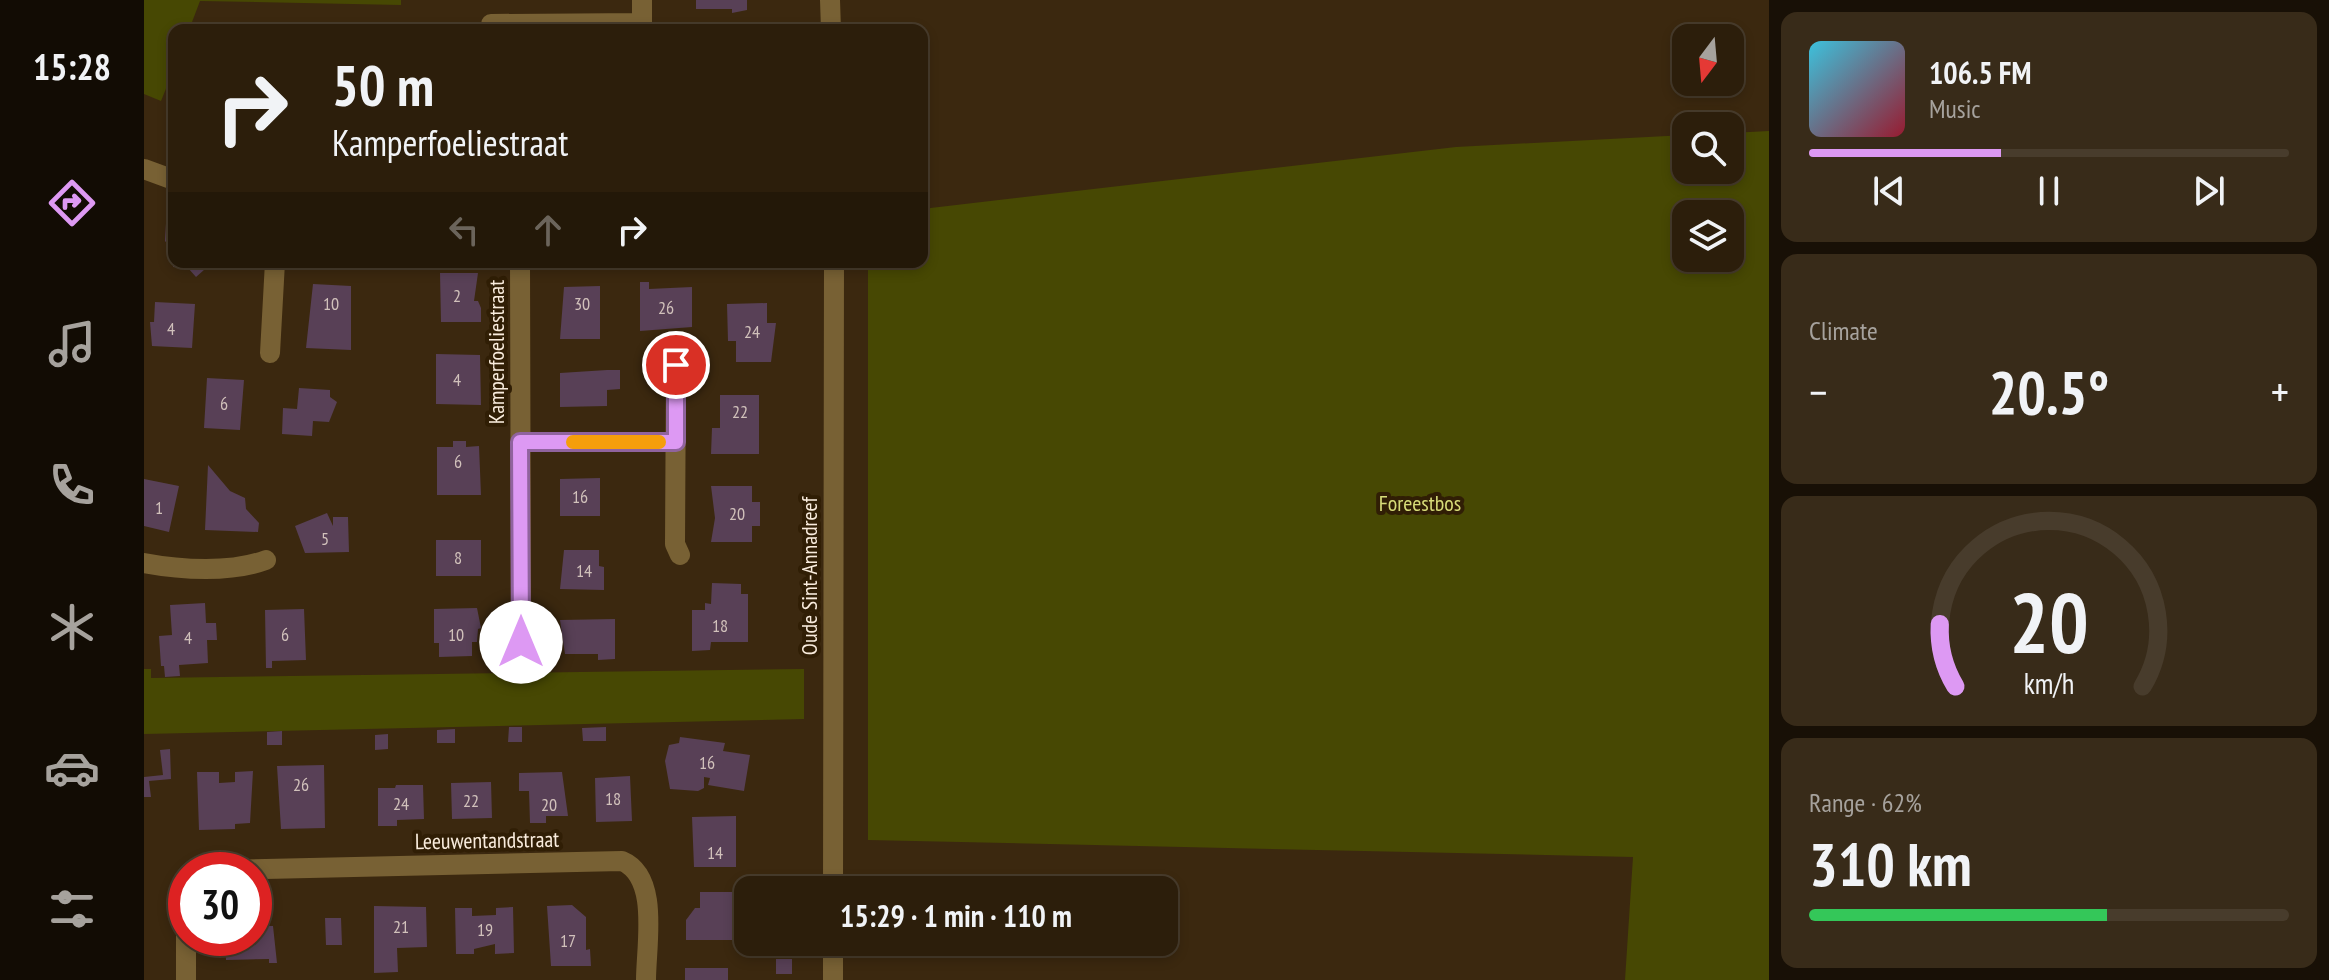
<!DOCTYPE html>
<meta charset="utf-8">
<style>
body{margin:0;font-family:"PT Sans Narrow",sans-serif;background:#382b19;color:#f1f3f6;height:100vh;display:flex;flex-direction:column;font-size:30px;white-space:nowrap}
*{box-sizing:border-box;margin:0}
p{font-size:26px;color:#a6a29d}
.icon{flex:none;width:44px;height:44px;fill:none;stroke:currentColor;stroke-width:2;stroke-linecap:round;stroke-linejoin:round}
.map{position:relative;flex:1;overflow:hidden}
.drawer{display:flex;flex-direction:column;gap:12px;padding:12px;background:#181006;width:560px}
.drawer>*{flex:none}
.banner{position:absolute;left:24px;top:24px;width:760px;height:244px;border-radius:16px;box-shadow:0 4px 12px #0003,0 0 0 2px #483c2c;background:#2c1e0b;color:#f1f3f6;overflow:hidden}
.needle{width:52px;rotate:196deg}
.buttons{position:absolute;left:1528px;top:24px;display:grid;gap:16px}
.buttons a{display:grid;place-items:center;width:72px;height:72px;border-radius:16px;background:#2c1e0b;box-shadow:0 4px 12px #0003,0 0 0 2px #483c2c;font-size:40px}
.speed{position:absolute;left:24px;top:852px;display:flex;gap:16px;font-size:40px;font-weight:700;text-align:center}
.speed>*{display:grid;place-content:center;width:104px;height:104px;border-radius:50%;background:#2c1e0b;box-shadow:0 4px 12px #0003,0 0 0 2px #483c2c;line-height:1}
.speed .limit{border:12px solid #d22;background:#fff;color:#111}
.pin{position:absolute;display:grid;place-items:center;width:68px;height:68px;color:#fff;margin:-34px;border:4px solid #fff;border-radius:50%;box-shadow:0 2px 8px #0007}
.me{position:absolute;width:88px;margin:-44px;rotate:0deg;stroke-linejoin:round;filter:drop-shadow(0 0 6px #0008)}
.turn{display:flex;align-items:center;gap:28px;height:168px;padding:0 32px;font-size:36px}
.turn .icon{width:104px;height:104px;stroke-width:2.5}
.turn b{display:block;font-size:56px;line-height:68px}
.lanes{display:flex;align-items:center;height:76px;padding:0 32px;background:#0003;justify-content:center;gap:40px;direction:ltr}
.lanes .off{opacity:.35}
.big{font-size:60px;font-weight:700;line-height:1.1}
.drawer .card{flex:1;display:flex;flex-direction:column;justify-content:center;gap:12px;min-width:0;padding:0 28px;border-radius:16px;background:#382b19}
.drawer .dial{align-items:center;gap:0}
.dial svg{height:208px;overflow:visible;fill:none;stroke:#483c2c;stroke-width:7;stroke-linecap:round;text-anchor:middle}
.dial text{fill:#f1f3f6;stroke:none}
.song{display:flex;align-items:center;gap:24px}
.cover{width:96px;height:96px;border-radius:12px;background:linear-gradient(135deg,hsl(190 70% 55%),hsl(350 70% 35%))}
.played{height:8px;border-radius:4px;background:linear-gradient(90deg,#dd99f3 40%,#483c2c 40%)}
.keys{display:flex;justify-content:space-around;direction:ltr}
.heat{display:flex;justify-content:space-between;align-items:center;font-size:44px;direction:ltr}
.charge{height:12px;border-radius:6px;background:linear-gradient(90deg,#34c759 62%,#483c2c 0)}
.trip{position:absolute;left:590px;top:876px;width:444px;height:80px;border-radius:16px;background:#2c1e0b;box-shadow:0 4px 12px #0003,0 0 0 2px #483c2c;font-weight:700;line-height:80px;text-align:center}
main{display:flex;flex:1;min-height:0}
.tab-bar{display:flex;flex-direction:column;width:144px;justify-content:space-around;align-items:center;background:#120c04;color:#a6a29d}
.tab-bar .icon{width:56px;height:56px}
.tab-bar .selected{color:#dd99f3}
.tab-bar b{font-size:36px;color:#f1f3f6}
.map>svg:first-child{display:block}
.green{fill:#474803;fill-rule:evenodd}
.building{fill:#584056}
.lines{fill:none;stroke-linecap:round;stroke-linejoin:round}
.minor{stroke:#786134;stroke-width:20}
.route-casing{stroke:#90639e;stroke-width:20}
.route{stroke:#dd99f3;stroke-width:14}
.slow{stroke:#f59e0b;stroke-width:14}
.labels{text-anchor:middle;stroke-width:8;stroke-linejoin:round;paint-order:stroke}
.number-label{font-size:18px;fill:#d1c1bb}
.street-label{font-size:22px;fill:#f9ecdd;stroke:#301e05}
.park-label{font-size:22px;fill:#d7dc79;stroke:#301e05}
</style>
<main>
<nav class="tab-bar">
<b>15:28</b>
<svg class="icon selected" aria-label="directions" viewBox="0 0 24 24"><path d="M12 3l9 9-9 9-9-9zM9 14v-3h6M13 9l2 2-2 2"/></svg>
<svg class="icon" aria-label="music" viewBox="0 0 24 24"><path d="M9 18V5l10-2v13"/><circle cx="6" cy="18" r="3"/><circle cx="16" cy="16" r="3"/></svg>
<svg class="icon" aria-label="phone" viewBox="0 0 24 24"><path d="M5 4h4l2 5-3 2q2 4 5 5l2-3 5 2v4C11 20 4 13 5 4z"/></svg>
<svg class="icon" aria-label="climate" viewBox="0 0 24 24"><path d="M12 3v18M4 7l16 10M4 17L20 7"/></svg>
<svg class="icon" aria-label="car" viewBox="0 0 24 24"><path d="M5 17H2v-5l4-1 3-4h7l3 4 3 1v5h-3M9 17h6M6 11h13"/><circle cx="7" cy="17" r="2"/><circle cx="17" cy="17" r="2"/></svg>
<svg class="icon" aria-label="filters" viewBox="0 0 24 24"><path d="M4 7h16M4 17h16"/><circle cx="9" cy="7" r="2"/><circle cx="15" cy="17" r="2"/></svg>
</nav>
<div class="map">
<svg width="1625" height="980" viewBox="0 0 1625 980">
<rect width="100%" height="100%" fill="#3b280f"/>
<!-- green -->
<path class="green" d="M0,0H257V5L56,1L45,30H30V69L17,101L0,94Z
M1625,131V980H1481L1489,857L724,840V262H778V209L1312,147L1542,135V170H1586V133ZM1542,214H1586V258H1542Z
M0,669H7V678L660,669V719L0,734Z"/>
<!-- building -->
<path class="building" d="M552,0H603V10L588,13V9H552Z
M22,223L30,224V251L21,241Z
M29,262H69L52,277L44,268L29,267Z
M296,273H334L330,301H334L337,308V322H297Z
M496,282H505V289L548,287V327L496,331Z
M169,284L207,286V350L162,348Z
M456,286V339H416L420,287Z
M11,302L51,304L48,348L8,346L6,322H10Z
M623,303V323H632L627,362H592V341H584L583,304Z
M292,354L336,355L337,405L292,404Z
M463,370H476V389L463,390V406L416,407V373Z
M63,378L100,380L96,430L60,428Z
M155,388L186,390V397L193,402L185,422L169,421L168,436L138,434L139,408L153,409Z
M576,395H615V454H567L568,428H576Z
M309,441H322V447L335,446L337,495H293V447H309Z
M64,465L86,491L101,498L102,509L115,523L114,532L61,530Z
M456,478V516H416V479Z
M0,479L35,486L25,532L0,526Z
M567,486H608V502H616V526H608V542H567L571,518Z
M183,513L189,526V517H204L205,552L161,553L151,526Z
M292,540H337V576H292Z
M420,550H455V566L460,567V590L416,589Z
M568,583L597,584V594H604V642H567L566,650L548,651V610H561V603L567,604Z
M61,603L62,623H72L73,640H63L64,663L35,665L36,676L21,677L20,666H17L15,636L28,635L26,605Z
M333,608L337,628L334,629L333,642H328V656L295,657V643H290V609Z
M160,609L162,660L128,661V668H122L121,610Z
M471,619V659L454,660V654H421L416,620Z
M365,727H378V742H364Z
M462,727V741H439L438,728Z
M311,729V743H293V730Z
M138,731V745H123V732Z
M244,734V749L231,750V735Z
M536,737L581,743L579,751L606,755L600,791L564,785L566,778L560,777V788L554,791L526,789L521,761L525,745L535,743Z
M26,749L27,779L5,781L7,797H0V777L19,775L16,750Z
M180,765L181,828L137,829L133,766Z
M109,771L106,823L91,824V829L55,830L53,772H75V783L91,782V772Z
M418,772L424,816H402V823H386L385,791H375V773Z
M486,776L488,821L452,822L451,778Z
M347,782L348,818L308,819L307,783Z
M252,785H279L280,819L253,820V826H234V788H251Z
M592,816V867H550L548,817Z
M556,892H591V940H542V920L551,908H556Z
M428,905L442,917V950L446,949L447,966H407L403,906Z
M230,906L282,907L283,947L253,948L254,972L230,973Z
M110,907H123V926H129L133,963H125V959L82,960L81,938H110Z
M369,907L370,953L351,954V944L330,949V954H312L311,908H328V916L352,915V908Z
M181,918H197L198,945H182Z
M632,959H648V974H632Z
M541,968H584V980H541Z"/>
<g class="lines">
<!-- minor -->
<path class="minor" d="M498,0V30
M686,0L687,30
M347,24L498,23
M0,169L30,180
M376,262L377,642
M126,353L131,262
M532,365L531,544L536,555
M376,442H532
M0,563C37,570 87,573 122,560
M80,870L478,861C516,877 502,945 502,980
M689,890L690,262
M42,895V980
M689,980V942"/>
</g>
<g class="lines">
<defs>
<path id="route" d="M377,642L376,442H532V365"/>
</defs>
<!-- route casing -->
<use href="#route" class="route-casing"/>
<!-- route -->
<use href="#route" class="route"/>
<!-- slow -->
<path class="slow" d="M429,442H515"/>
</g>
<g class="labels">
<!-- number labels -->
<g class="number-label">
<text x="313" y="302">2</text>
<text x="187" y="310">10</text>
<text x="438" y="310">30</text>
<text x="522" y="314">26</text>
<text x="27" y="335">4</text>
<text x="608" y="338">24</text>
<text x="313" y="386">4</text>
<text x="80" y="410">6</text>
<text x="596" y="418">22</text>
<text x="314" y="468">6</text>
<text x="436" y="503">16</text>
<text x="15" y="514">1</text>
<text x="593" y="520">20</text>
<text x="181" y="545">5</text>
<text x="314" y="564">8</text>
<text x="440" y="577">14</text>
<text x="576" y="632">18</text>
<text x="141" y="641">6</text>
<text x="312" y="641">10</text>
<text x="44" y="644">4</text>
<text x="563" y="769">16</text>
<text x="157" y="791">26</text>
<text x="469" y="805">18</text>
<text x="327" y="807">22</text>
<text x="257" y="810">24</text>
<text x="405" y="811">20</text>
<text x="571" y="859">14</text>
<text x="257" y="933">21</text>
<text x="341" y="936">19</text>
<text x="424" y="947">17</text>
</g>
<!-- street labels -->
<g class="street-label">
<text transform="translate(352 352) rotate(-90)" y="8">Kamperfoeliestraat</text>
<text transform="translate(665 576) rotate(-90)" y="8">Oude Sint-Annadreef</text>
<text transform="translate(343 840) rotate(-1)" y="8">Leeuwentandstraat</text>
</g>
<!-- park labels -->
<g class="park-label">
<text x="1276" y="511">Foreestbos</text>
</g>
</g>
</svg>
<div class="buttons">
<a><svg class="needle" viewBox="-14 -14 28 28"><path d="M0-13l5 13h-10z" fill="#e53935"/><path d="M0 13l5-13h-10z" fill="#a6a29d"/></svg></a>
<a><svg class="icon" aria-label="search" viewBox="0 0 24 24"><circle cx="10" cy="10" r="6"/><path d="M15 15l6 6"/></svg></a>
<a><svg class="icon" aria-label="layers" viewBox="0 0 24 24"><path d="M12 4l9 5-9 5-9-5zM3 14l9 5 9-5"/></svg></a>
</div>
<div class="speed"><div class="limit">30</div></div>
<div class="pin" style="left:532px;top:365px;background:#d93025"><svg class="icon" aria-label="arrive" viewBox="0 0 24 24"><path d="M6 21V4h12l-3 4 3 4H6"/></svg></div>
<svg class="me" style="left:377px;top:642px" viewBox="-20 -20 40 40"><circle r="19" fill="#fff"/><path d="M0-13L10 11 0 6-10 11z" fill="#dd99f3"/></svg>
<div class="trip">15:29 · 1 min · 110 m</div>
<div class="banner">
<div class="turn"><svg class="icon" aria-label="right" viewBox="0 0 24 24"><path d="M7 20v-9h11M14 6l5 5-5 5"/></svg><div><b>50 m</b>Kamperfoeliestraat</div></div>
<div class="lanes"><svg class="icon off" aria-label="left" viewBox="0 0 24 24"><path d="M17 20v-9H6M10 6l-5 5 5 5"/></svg><svg class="icon off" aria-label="ahead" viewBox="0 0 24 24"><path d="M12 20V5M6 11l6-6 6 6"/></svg><svg class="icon" aria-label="right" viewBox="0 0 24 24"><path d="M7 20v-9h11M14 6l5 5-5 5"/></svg></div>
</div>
</div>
<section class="drawer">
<div class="card">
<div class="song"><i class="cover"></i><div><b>106.5 FM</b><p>Music</p></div></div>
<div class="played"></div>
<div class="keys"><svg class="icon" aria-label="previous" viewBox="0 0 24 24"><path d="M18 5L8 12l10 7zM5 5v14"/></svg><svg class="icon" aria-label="pause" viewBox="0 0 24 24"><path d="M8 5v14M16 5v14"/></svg><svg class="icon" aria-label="next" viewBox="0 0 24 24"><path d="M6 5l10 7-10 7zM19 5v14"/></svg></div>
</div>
<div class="card"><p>Climate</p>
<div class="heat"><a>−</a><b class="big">20.5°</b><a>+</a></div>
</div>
<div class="card dial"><svg viewBox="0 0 100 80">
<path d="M14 69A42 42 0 1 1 86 69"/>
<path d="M14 69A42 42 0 0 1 8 45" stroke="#dd99f3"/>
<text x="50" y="56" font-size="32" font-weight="700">20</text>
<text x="50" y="72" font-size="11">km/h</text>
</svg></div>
<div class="card"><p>Range · 62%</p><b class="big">310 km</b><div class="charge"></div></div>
</section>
</main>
